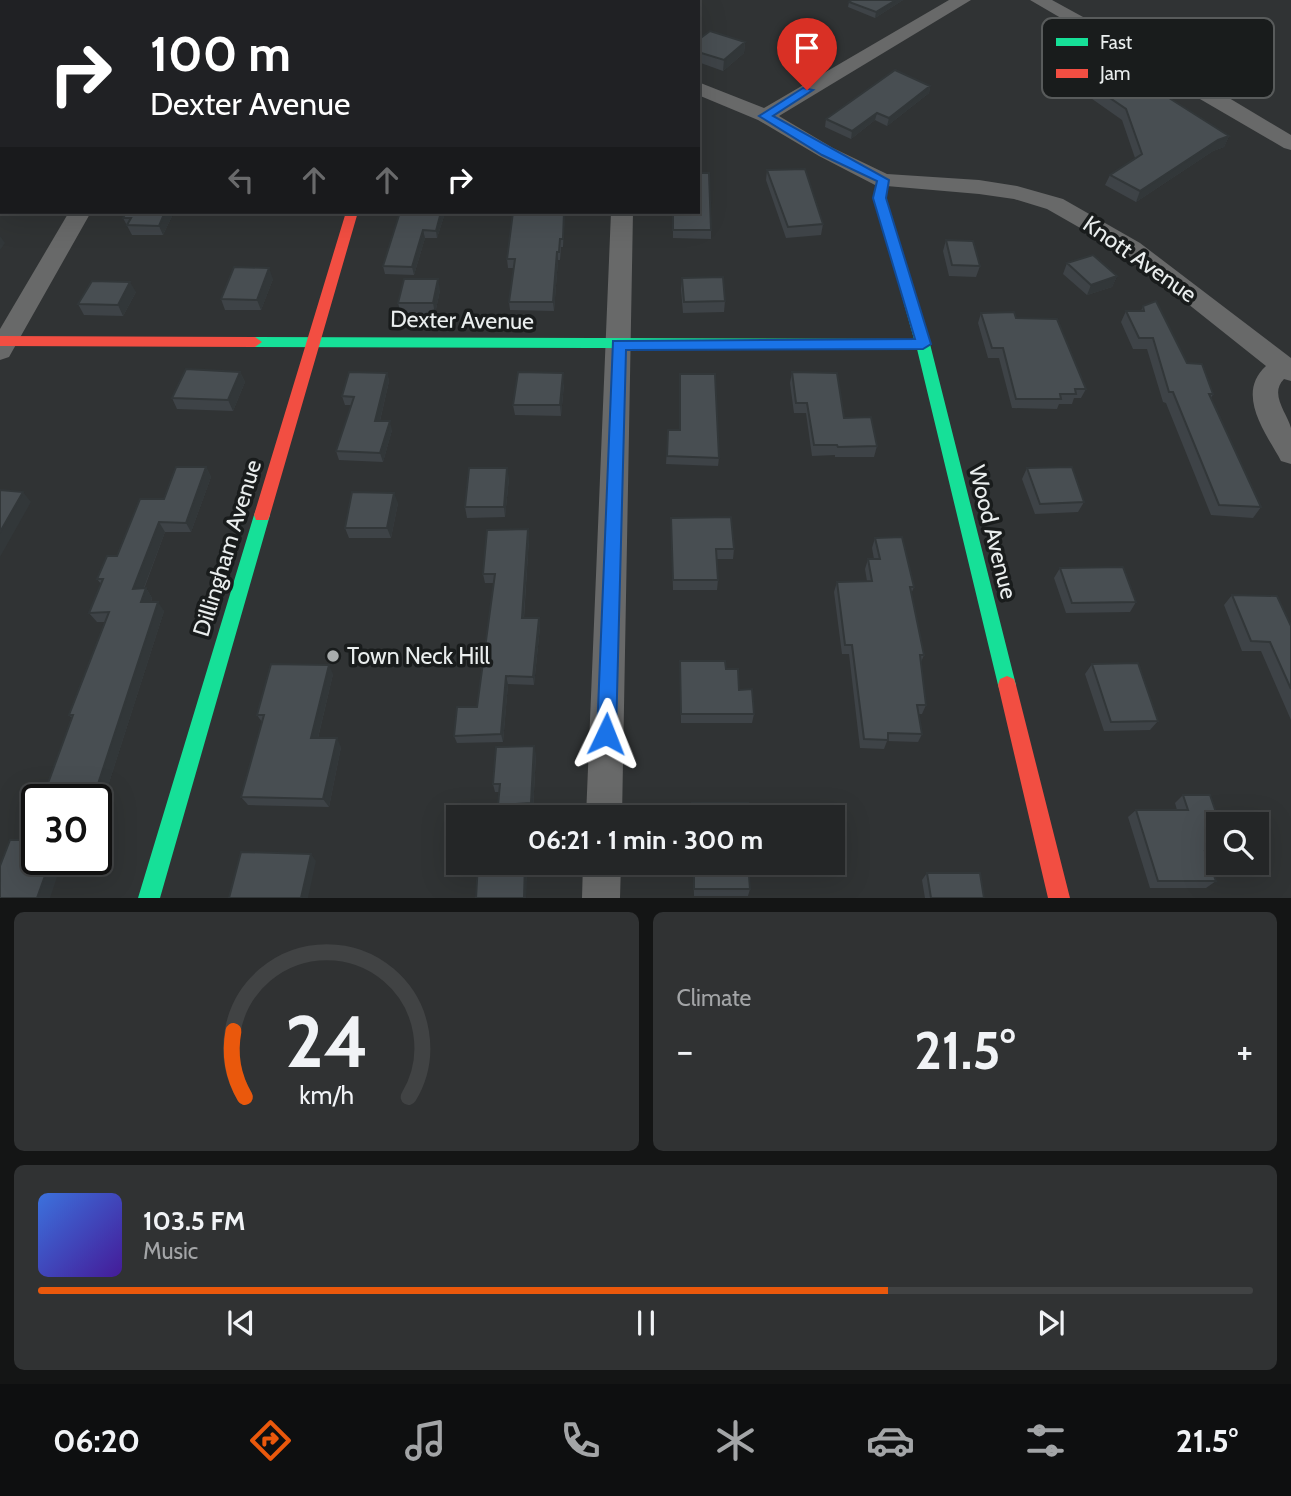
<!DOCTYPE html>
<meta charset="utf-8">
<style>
body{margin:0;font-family:Cabin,sans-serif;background:#303233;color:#f1f3f6;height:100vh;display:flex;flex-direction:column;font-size:26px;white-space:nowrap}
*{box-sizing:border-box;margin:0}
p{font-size:23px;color:#a3a5a7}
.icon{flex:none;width:38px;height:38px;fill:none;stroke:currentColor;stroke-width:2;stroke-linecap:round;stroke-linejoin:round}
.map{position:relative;height:898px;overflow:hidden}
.drawer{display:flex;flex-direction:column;gap:14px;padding:14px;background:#141515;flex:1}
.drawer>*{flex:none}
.hud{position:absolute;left:0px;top:0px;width:700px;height:214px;box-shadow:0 7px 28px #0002,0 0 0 2px #414344;background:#202124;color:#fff;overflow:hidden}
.buttons{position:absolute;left:1206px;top:812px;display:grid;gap:14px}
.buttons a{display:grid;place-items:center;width:63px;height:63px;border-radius:0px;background:#242627;box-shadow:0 7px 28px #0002,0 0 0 2px #414344;font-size:35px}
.speed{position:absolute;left:21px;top:784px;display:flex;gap:14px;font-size:35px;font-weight:700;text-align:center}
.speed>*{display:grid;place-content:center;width:91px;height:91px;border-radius:50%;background:#242627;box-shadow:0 7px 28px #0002,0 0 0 2px #414344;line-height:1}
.speed .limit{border:4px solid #111;border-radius:10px;background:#fff;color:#111}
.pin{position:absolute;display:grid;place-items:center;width:60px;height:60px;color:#fff;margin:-72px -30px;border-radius:50% 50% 50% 0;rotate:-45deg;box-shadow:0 0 7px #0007}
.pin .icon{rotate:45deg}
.me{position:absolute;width:77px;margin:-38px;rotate:2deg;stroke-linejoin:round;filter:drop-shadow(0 0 5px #0008)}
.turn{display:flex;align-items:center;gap:24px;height:147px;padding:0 35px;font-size:32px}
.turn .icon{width:91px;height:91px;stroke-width:2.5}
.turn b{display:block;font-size:49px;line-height:60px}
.lanes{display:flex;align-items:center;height:66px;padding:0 35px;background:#0003;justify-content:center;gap:35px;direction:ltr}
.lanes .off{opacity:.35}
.big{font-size:52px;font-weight:700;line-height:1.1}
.drawer .widget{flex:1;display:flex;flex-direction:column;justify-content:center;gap:10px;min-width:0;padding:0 24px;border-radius:10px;background:#303233}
.drawer .dial{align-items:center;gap:0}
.dial svg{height:182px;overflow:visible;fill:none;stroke:#414344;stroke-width:7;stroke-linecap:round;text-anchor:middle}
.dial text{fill:#f1f3f6;stroke:none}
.song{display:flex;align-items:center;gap:21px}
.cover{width:84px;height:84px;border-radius:10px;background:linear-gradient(135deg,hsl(220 70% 55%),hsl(260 70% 35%))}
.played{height:7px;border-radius:4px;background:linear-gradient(90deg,#ea580c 70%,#414344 70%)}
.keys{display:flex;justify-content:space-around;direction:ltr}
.heat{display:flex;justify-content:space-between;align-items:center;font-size:38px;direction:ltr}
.drawer .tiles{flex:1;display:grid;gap:14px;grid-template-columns:1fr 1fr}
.widget:last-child{grid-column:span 2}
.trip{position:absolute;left:446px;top:805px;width:399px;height:70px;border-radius:0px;background:#242627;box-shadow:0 7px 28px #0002,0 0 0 2px #414344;font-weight:700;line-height:70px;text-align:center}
.dock{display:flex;height:112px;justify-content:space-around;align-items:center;background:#0e0f10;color:#a3a5a7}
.dock .icon{width:49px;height:49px}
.dock .on{color:#ea580c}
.dock b{font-size:32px;color:#f1f3f6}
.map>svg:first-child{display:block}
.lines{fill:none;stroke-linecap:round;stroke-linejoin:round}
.street{fill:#686969;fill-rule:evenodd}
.fast{fill:#16e098;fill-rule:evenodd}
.jam{fill:#f24e42;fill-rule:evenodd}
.wall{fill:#3e4347}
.shaded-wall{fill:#323739}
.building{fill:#484e52;stroke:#323739;stroke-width:2}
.route{fill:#1a73e8;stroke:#114b97;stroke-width:2}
.poi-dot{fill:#a9adad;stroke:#191c1c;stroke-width:2.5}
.labels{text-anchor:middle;stroke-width:7;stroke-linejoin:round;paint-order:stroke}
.street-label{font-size:23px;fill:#eaeeee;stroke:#191c1c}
.poi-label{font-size:23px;fill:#eaeeee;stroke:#191c1c;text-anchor:start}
.key{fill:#191c1c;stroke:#585b5b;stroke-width:2}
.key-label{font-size:19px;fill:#eaeeee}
</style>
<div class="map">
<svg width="1291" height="898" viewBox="0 0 1291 898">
<rect width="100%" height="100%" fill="#303334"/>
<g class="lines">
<!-- street -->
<path class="street" d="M192,0H210L191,2Z
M418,0H436L416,2Z
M469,0H490L492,2H470Z
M949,0H971L779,116L833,148L887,174L979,180L1017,186L1063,199L1140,243L1291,358V381L1284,379C1269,394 1287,413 1291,428C1291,438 1291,453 1291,464L1281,461C1266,433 1235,394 1266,366L1124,253L1047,209L1014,199L979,194L875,185L819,156L758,120L698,95V82L764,108Z
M1030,0H1052L1209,86L1291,135V150L1284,148Z
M69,212H91L9,357L0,360V329Z
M611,212H633L622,817H586Z
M583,863H621L620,898H582Z"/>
<!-- fast -->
<path class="fast" d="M883,176L889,180L886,198L930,344L1016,685L1014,691L1007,694L1000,691L998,685L917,349L255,347L248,342L255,337L914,339L874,198L877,180Z
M262,508L268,510L270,515L160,898H138L254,515L256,510Z"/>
<!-- jam -->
<path class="jam" d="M346,212H358L270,515L268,520H256L254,515Z
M0,336L255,337L262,342L255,347L0,346Z
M1007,676L1014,679L1016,685L1070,898H1048L998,685L1000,679Z"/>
</g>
<!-- wall -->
<path class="wall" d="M903,0L875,18L848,7L849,2Z
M698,40L745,42L744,53L723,71L698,62Z
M1082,79L1229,136L1224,147L1213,151L1136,202L1105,185L1110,175L1135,158L1122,120L1078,89Z
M930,86L929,93L887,126L875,120L851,139L825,127L826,119Z
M2,166V201H0V169Z
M767,170L823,224L821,235L786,238L766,180Z
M174,212L163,235H132L123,218Z
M441,212H445V213L437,238H425L414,275L385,274L383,266Z
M513,212H565L563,247H561L560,260H558L554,311L510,310L509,302L514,268H508L507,259Z
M673,212L711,230V239L673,238Z
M946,240L980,266L976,277L949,276L943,251Z
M1067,263L1117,276L1112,287L1087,295L1063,274Z
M682,278L725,301L724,312L683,313L681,289Z
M273,279L261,310H225L221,299Z
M440,290L435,314H401L398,303Z
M136,292L123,316L84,315L78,304Z
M1143,306L1187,363L1213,394L1211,398L1261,507L1253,518L1211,515L1166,403L1163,402L1147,349H1133L1121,322L1126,311H1141Z
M981,313L1016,318L1086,389L1081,398H1074L1072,404H1059L1057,409L1012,408L999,358H988L978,323Z
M240,372L245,382L233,411L177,409L172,398Z
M792,372L877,446L874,457H835V455L812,456L806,413H794L790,383Z
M387,373L389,381L380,421L392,430L383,462L339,460L336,451L351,405H345L342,396Z
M564,384L561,416L515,415L513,405Z
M668,430L719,458L718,466L666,464Z
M206,467L211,477L191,532H165L144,589L146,588L152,598L151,602L164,611L106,792L56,793L47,786L72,718L69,715L105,622H97L89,613L101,584L97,579L164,499Z
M1027,468L1084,502L1078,512L1035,514L1022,479Z
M509,478L505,517L467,518L465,507Z
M398,503L391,538H349L345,528Z
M671,518L734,549L733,559H717L718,580L717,590H673Z
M528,529L529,538L524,618H539L540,627L534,685L508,684L503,742L457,743L454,736L477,707L494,583H485L483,574Z
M875,538L914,587L911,594L924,655L921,662L926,705L922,714H918L922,734L918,742L887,741L884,749L860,748L849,654H842L834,592L837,582L867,581L865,569L868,559H874L872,548Z
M1060,568L1136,602L1130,612L1066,613L1054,578Z
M1232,595L1291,626V720L1261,651H1242L1224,605Z
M680,661L726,669L754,714L752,723H681Z
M1092,664L1158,721L1150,730L1104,731L1085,674Z
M333,674L318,738L341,747L329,807L248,805L241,797L262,722L257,715Z
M536,754L533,811L501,813L498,805L499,792H495L493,784Z
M1183,795L1218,824V856L1207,857L1216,881L1206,888H1150L1128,817L1136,810H1177L1175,803Z
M693,863H772L771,869H749L750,889L748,896H694Z
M927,873L984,898H925L922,880Z"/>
<!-- shaded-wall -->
<path class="shaded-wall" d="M149,0H159L158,2H148Z
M896,0H903L875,18L876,12Z
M745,42L744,53L723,71L724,60Z
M930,86L929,93L887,126L889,118Z
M877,113L875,120L851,139L852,131Z
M1229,136L1224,147L1213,151L1136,202L1140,191L1218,140Z
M165,212H174L163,235L159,226Z
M441,212H445V213L437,238L436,231Z
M564,212H565L563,247V239Z
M423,230L425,238L414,275L412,267Z
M0,236L5,243L0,250Z
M557,252L558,260L554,311L553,302Z
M269,268L273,279L261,310L257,300Z
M1117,276L1112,287L1087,295L1091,285Z
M438,279L440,290L435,314L433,303Z
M130,282L136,292L123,316L118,305Z
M240,372L245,382L233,411L228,400Z
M387,373L389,381L378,429L375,421Z
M563,373L564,384L561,416L560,405Z
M390,421L392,430L383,462L380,453Z
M206,467L211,477L191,532L186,523Z
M507,468L509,478L505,517L504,507Z
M23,492L31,502L0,557V532Z
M394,493L398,503L391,538L387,528Z
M159,522L165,532L140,598L133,589Z
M528,529L529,538L523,627L522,618Z
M146,588L152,598L147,611L141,602Z
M158,602L164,611L106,792L98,784Z
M539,618L540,627L534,685L533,677Z
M329,665L333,674L316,746L311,738Z
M506,676L508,684L503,742L501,734Z
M337,738L341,747L329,807L323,799Z
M534,746L536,754L533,811L531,803Z
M311,854L316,861L308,898H301Z
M51,859H63L50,898H37Z
M525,863H528L526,898H524Z"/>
<!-- building -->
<path class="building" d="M116,0H149L148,1L139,2H114Z
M852,0H896L876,12L849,2Z
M710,31L745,42L724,60L698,52V40Z
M1117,65L1229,136L1218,140L1140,191L1110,175L1142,154L1126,109L1082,79Z
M895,70L930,86L889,118L877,113L852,131L826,119Z
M2,166V191H0V169Z
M805,169L823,224L788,227L767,170Z
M698,173H709L711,230H673V212H698Z
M126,212H165L159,226L127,225L131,218H123Z
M400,212H441L436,231L423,230L412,267L383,266Z
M513,212H564L563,239H560L559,252H557L553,302H509L515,259H507Z
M946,240L973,241L980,266L952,265Z
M1093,255L1117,276L1091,285L1067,263Z
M234,267L269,268L257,300L221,299Z
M723,277L725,301L684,302L682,278Z
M404,279H438L433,303H398Z
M92,281L130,282L118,305L78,304Z
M1156,301L1187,363L1202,364L1213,394H1209L1261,507L1219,505L1173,392H1169L1153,338H1139L1126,311H1144L1143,306Z
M1014,312L1016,318L1057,319L1086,389H1075L1076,394H1060L1061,399H1016L1003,348H992L981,313Z
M186,369L240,372L228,400L172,398Z
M349,372L387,373L375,421H390L380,453L336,451L354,397L342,396Z
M518,372L563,373L560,405H513Z
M792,372L837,373L844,418L871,417L877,446L838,447L837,445H814L807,403H796Z
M680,374H715L719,458L667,456L668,430H680Z
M176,467H206L186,523L159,522L133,589L146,588L141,602H158L98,784L47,786L73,715H69L109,612L89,613L103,579H97L107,556H117L140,499H164Z
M1072,467L1084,502L1040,504L1027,468Z
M469,468H507L504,507H465Z
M0,490L23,492L0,532Z
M352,492L394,493L387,528H345Z
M731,517L734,549H716L718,580H673L671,518Z
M528,529L522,618H539L533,677L506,676L501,734L454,736L457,707H477L495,574H483L487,530Z
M902,537L914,587H910L924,655H920L926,705H917L922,734L888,733V740L864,739L852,645H845L837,582L872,581L868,559H880L875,538Z
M1123,567L1136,602L1072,603L1060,568Z
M1232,595L1277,596L1291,626V689L1270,642L1251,641Z
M680,661H725L726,669H738L739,690L752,689L754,714H681Z
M1138,663L1158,721L1111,722L1092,664Z
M271,664L329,665L311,738H337L323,799L241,797L264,715H257Z
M534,746L531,803L498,805L500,784H493L496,747Z
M1183,795H1210L1220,824H1218V849L1205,851L1216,881H1158L1136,810H1188Z
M692,803H748L749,817H692Z
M10,840H37V859H51L37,898H0V866Z
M241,852L311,854L301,898H229Z
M478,863H525L524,898H476Z
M694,863H748L750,889H694Z
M927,873H980L984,898H931Z"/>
<!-- route -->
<path class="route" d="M803,88L813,90L773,116L889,180L886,198L931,344L923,349L626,350L616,734L613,741L606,743L599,741L597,734L613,341L915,339L873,198L877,181L822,155L759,116Z"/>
<!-- markers -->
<circle class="poi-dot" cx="333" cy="656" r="7"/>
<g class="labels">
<!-- street labels -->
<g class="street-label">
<text transform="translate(1140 259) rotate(35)" y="8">Knott Avenue</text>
<text transform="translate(462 320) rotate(1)" y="8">Dexter Avenue</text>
<text transform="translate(993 532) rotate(76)" y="8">Wood Avenue</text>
<text transform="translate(227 548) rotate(-73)" y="8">Dillingham Avenue</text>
</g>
<!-- poi labels -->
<g class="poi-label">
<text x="347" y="664">Town Neck Hill</text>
</g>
</g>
<!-- legend -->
<rect x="1042" y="18" width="232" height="80" rx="10" class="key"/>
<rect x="1056" y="38" width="32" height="8" fill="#16e098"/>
<rect x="1056" y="69" width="32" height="9" fill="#f24e42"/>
<g class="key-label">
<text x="1100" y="49">Fast</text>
<text x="1100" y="80">Jam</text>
</g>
</svg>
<div class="buttons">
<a><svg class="icon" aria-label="search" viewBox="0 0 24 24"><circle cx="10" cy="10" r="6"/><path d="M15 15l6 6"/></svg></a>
</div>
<div class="speed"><div class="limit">30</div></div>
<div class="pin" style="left:807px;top:90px;background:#d93025"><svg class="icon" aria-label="arrive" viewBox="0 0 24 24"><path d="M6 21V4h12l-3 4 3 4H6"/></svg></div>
<svg class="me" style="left:606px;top:734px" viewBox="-20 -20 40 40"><path d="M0-17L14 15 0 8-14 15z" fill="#1a73e8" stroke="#fff" stroke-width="4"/></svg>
<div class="trip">06:21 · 1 min · 300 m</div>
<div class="hud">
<div class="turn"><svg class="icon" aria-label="right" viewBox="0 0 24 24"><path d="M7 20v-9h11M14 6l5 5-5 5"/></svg><div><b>100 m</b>Dexter Avenue</div></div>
<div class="lanes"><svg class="icon off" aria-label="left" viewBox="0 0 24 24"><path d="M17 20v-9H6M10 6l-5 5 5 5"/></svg><svg class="icon off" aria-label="ahead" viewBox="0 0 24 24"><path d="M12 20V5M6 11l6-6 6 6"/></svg><svg class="icon off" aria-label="ahead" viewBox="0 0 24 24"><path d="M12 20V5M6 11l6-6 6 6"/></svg><svg class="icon" aria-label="right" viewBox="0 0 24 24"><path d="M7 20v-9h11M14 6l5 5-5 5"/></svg></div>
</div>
</div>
<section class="drawer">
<div class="tiles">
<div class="widget dial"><svg viewBox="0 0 100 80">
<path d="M14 69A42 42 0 1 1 86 69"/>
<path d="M14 69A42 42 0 0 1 9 40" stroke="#ea580c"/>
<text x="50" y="56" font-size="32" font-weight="700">24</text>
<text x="50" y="72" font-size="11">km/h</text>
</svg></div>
<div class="widget"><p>Climate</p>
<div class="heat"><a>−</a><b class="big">21.5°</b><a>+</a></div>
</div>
<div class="widget">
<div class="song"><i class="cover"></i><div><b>103.5 FM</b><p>Music</p></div></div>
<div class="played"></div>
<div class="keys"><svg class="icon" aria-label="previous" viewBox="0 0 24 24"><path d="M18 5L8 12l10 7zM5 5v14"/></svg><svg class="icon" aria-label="pause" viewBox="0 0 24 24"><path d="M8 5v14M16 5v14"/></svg><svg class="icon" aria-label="next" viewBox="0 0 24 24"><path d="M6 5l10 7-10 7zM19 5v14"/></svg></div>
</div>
</div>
</section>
<nav class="dock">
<b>06:20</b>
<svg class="icon on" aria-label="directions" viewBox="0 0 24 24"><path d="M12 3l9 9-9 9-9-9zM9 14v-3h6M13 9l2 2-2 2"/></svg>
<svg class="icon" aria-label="music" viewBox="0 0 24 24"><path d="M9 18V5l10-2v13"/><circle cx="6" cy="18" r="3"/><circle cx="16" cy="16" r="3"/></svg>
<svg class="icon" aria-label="phone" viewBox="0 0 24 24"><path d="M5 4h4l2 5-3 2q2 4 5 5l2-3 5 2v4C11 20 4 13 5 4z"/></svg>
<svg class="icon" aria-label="climate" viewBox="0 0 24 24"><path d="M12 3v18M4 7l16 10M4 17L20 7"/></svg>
<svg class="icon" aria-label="car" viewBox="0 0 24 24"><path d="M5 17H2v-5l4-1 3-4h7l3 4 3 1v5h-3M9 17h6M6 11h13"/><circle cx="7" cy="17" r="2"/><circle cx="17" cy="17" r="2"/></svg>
<svg class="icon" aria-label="filters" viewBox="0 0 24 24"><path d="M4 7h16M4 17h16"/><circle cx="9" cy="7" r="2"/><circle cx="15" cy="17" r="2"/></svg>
<b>21.5°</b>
</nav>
